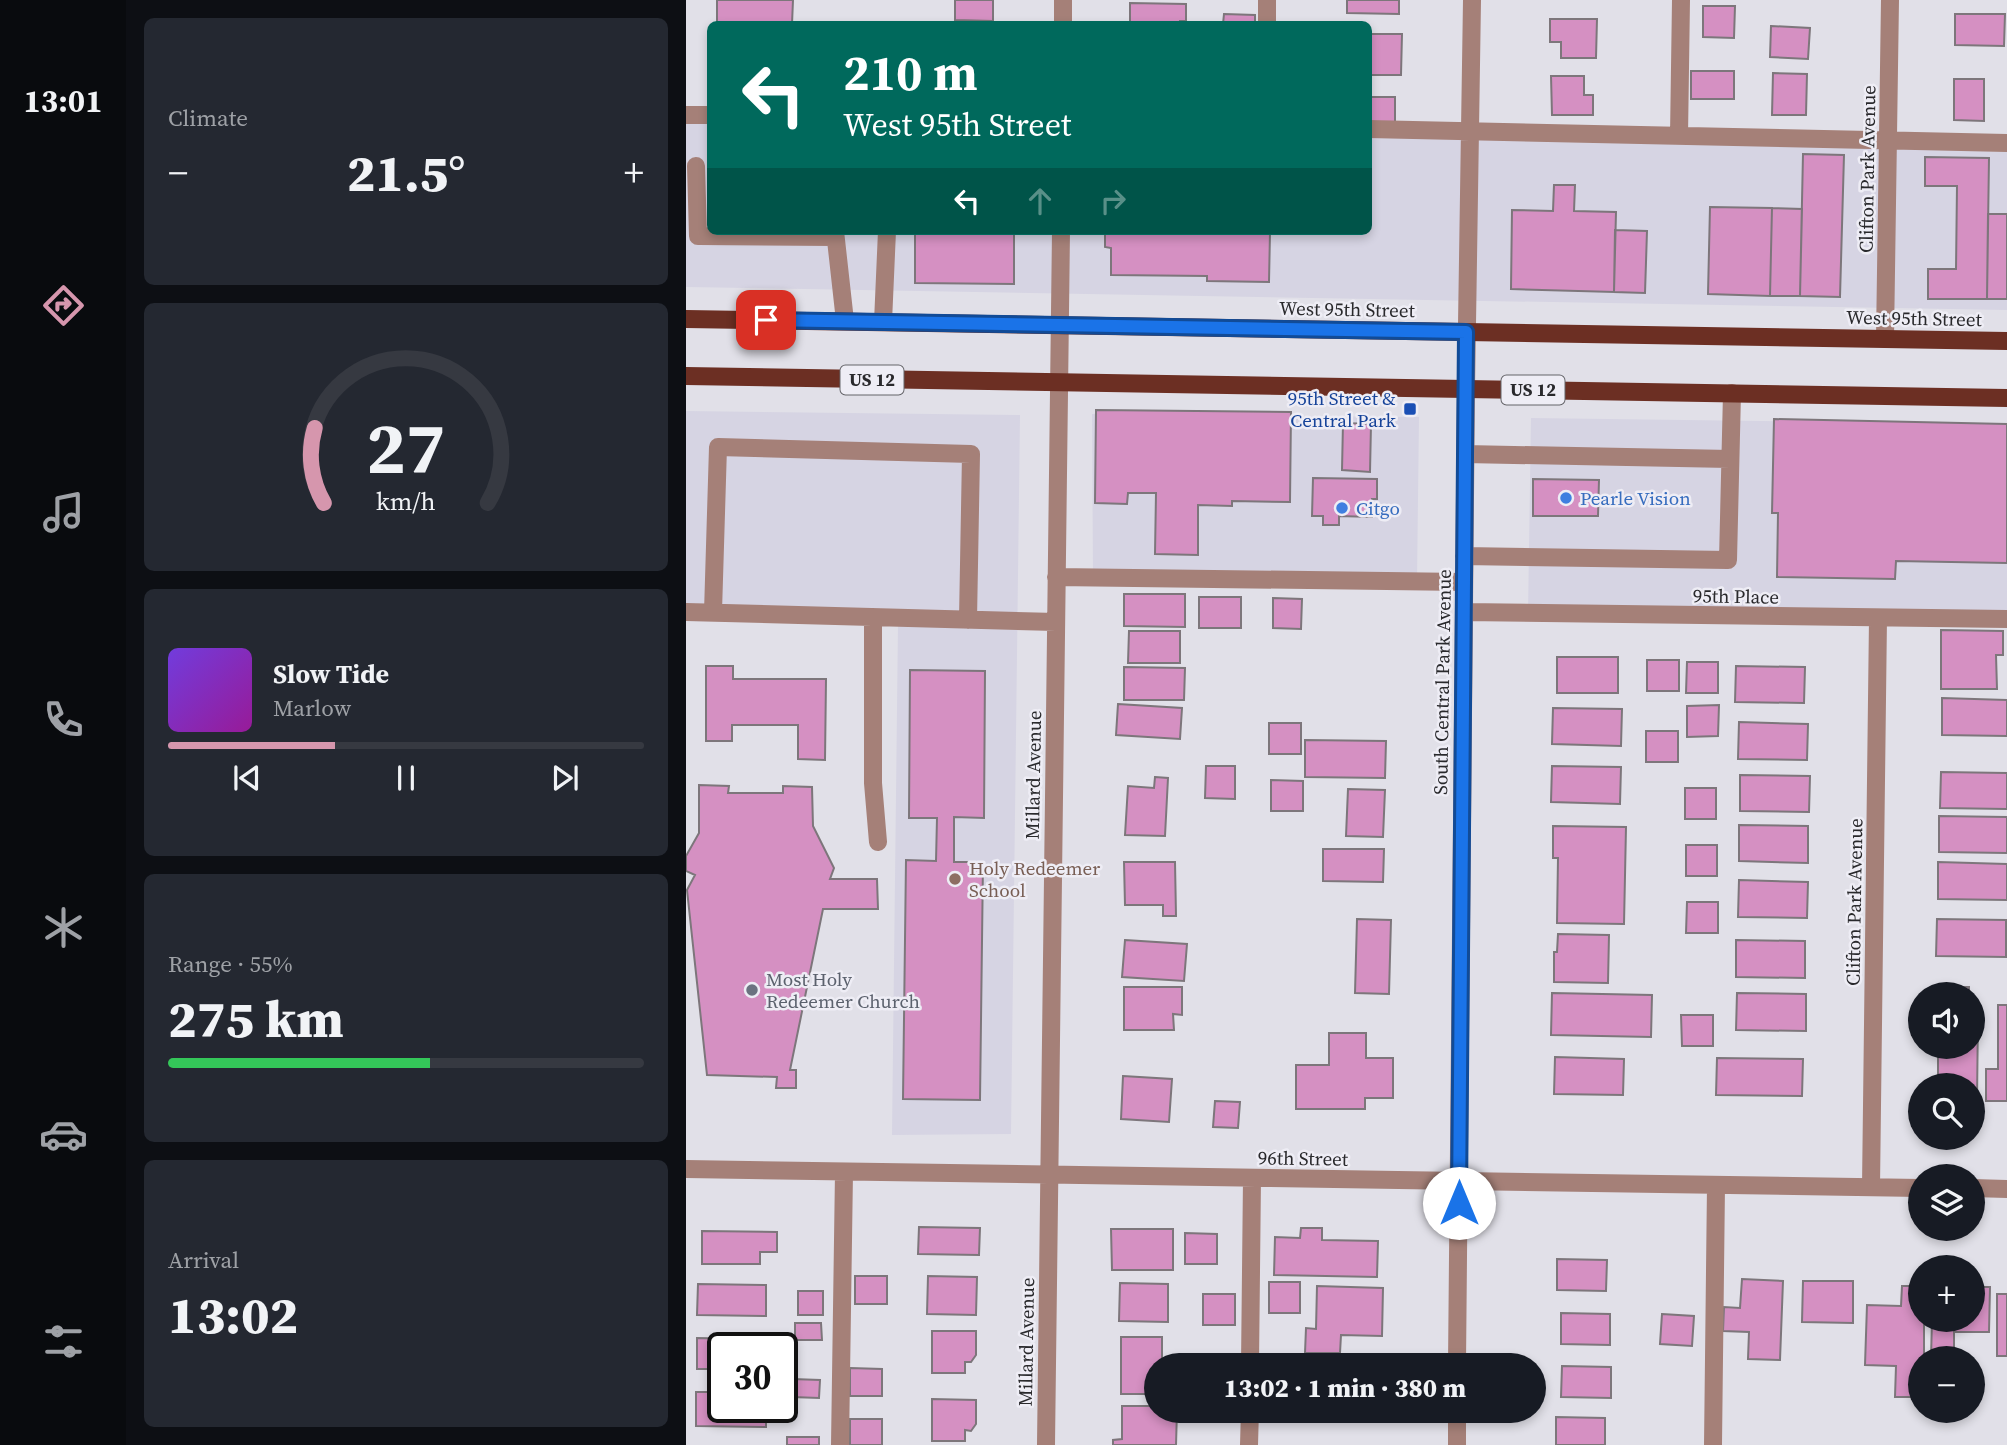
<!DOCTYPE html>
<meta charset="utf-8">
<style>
body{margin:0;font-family:"Source Serif 4",serif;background:#242831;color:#f1f3f6;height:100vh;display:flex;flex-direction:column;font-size:26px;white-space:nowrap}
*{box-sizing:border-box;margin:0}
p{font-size:23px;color:#9ea1a6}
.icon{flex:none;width:38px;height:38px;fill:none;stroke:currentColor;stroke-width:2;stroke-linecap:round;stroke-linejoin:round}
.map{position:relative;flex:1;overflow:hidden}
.side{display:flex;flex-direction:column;gap:18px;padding:18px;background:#0d0f14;width:560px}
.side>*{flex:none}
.banner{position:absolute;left:21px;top:21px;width:665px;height:214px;border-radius:10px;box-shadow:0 4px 10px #0003;background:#00695c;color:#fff;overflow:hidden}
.buttons{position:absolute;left:1222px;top:982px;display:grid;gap:14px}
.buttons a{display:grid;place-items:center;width:77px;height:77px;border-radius:50%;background:#171b24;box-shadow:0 4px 10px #0003;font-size:35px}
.speed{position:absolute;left:21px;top:1332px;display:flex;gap:14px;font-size:35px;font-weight:700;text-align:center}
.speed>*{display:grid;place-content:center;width:91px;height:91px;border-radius:50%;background:#171b24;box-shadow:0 4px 10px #0003;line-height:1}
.speed .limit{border:4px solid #111;border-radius:10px;background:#fff;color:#111}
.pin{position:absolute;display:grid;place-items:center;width:60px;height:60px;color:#fff;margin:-30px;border-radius:14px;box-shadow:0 4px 10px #0006}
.me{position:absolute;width:77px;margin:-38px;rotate:0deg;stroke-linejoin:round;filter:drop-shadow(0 0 5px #0008)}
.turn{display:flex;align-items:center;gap:24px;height:147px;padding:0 21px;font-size:32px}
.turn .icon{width:91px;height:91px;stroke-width:2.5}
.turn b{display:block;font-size:49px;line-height:60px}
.lanes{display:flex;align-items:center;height:66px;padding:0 21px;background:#0003;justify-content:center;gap:35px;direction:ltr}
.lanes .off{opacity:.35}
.big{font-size:52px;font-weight:800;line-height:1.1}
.side .card{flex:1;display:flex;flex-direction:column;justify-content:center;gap:10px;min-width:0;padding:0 24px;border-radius:10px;background:#242831}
.side .dial{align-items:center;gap:0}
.dial svg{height:182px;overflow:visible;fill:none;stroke:#363941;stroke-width:7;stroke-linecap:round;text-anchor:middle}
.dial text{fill:#f1f3f6;stroke:none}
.song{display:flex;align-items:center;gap:21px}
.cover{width:84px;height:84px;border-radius:10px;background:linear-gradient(135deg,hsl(260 70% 55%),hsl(300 70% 35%))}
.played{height:7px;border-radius:4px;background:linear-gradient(90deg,#d696ad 35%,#363941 35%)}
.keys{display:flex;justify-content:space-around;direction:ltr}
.heat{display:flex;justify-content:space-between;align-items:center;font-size:38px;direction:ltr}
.charge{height:10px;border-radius:5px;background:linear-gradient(90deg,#34c759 55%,#363941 0)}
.trip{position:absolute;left:458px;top:1353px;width:402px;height:70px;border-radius:35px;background:#171b24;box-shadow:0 4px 10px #0003;font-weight:800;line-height:70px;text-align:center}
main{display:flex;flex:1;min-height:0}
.tab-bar{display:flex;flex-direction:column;width:126px;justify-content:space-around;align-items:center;background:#090b0e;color:#9ea1a6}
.tab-bar .icon{width:49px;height:49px}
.tab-bar .on{color:#d696ad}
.tab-bar b{font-size:32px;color:#f1f3f6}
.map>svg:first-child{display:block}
.built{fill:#d6d4e3}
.building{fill:#d590c2;stroke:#7d767b;stroke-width:2}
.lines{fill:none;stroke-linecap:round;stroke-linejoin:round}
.minor{stroke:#a58078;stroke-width:18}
.major{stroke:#6c2f23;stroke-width:18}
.route-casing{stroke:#114b97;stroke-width:18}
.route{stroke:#1a73e8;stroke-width:12}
.transit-dot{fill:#1a4fb4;stroke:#eeedf5;stroke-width:2.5}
.shop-dot{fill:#3f7fe0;stroke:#eeedf5;stroke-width:2.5}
.education-dot{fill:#8d6e63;stroke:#eeedf5;stroke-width:2.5}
.worship-dot{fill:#6b7280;stroke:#eeedf5;stroke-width:2.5}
.labels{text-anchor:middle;stroke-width:5;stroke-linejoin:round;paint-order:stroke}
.shield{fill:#eeedf5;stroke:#646468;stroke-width:2}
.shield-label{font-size:18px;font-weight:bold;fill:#29292c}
.street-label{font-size:19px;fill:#29292c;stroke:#eeedf5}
.transit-label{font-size:19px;fill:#164399;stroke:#eeedf5;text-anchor:end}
.shop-label{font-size:19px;fill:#366cbe;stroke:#eeedf5;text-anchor:start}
.education-label{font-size:19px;fill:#785e54;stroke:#eeedf5;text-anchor:start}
.worship-label{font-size:19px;fill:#5b616d;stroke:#eeedf5;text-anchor:start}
</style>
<main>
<nav class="tab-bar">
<b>13:01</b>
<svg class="icon on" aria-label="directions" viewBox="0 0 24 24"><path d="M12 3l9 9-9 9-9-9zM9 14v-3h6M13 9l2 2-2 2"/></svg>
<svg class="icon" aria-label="music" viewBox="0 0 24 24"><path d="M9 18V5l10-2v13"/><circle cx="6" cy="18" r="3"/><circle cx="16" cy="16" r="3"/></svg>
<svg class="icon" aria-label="phone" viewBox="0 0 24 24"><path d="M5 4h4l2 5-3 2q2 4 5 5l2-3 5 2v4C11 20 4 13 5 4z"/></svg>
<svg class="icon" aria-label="climate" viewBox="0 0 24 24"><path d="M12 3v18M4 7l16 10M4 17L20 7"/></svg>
<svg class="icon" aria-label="car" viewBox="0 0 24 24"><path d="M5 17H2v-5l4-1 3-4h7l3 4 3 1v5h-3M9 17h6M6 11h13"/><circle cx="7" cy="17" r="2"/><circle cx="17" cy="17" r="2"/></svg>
<svg class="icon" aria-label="filters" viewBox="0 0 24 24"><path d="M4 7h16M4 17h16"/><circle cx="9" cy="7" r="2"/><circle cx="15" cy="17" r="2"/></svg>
</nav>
<section class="side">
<div class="card"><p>Climate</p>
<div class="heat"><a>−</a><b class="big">21.5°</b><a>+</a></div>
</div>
<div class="card dial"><svg viewBox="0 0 100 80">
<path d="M14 69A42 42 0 1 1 86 69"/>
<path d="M14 69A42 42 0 0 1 10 36" stroke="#d696ad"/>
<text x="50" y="56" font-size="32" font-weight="700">27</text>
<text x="50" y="72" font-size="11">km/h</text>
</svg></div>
<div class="card">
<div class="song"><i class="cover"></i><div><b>Slow Tide</b><p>Marlow</p></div></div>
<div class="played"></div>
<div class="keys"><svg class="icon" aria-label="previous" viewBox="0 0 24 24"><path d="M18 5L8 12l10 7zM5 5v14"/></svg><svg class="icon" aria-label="pause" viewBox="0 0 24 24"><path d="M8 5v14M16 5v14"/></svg><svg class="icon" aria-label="next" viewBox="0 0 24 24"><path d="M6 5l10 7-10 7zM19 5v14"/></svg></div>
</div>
<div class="card"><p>Range · 55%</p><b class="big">275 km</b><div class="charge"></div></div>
<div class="card"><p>Arrival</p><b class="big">13:02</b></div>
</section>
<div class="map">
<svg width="1321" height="1445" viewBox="0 0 1321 1445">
<rect width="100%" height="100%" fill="#e1e0e8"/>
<!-- built -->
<path class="built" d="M0,115H24V231H682L683,129L1321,143V310L0,287Z
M0,411L334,415L325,1134L206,1135L212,624L0,621Z
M406,414L733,417L731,581L407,577Z
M845,418L1321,424V619L842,614Z"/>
<!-- building -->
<path class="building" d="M31,0H107L106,24H31Z
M269,0H307V21L269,20Z
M661,0H713V14L661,13Z
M444,3L500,4V21H494V24H444Z
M1017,6H1049L1048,38L1017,37Z
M538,14L569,15V24H537Z
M1269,14H1319L1318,46L1269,45Z
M864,19H911L910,58H875V42H864Z
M1085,26L1124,28L1122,59L1084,57Z
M682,34H716L715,75H682Z
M1005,71H1048V99H1005Z
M1087,73L1121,74L1120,115H1086Z
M865,76H898V95H907V115H866Z
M1268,79H1298V121L1268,120Z
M682,97H709V124H682Z
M1117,154L1158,155L1154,297L1114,296Z
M1239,157L1303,158L1301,299H1242V269H1270L1271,186H1239Z
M868,185H889L888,211L930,212L928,292L825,289L826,210L867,211Z
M1024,207L1086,208L1084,296L1022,294Z
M1086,208L1116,209L1114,296H1084Z
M1302,214H1321V299H1301Z
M929,230L961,231L959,293L928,292Z
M229,231H328V284L229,283Z
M419,231L584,232L583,282L521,281V276L425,275V248L419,247Z
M410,410L605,412L604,502L546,501V506L512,505V555L469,554L470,493H442L441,504L409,503Z
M1088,419L1321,424V563L1210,561L1209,579L1091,577L1092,513H1086Z
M657,423L685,424L684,472L656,470Z
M627,478L691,479V499H686V517L653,516V525H637V516H626Z
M847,479L913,480L912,516H847Z
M438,594H499V627L438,626Z
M513,597H555V628H513Z
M587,598L616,599L615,629L587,628Z
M1255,630L1317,631V655H1310L1311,689H1255Z
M443,631H494V663H442Z
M871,657H932V693H871Z
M961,660H993V691H961Z
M1001,662H1032V693H1000Z
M20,666H47V679H140L139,760L112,759V725H46V741H20Z
M1050,666L1119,667L1118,703L1049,702Z
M438,667L499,668L498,700H438Z
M224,670L299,671L298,818L268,817V862H297L294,1100L217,1099L220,860L250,861L251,818H223Z
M1256,698L1321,700V736L1256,735Z
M432,704L496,708L494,739L430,735Z
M1033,705L1032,736L1001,737V706Z
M867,708L936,709L935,746L866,744Z
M1053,722L1122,724L1121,760L1052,759Z
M583,723H615V754H583Z
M960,731H992V762H960Z
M619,740L700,741L699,778L619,777Z
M520,766H549V799L519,798Z
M866,766L935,767L934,804L865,802Z
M1255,772L1321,773V809L1254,808Z
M1054,775L1124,776L1123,812L1054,811Z
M469,777L482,778L479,836L439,835L442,786L468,788Z
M585,780L617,781V811H585Z
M13,785L43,786L42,793H97V786L126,787L127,826L148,868L144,879H191L192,909H137L104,1070H110V1088H90L91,1077L21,1075L1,890L9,875L0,871V856L13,833Z
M999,788H1030V819H999Z
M662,789L699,790L697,837L660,836Z
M1253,816L1321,817V853L1253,852Z
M1053,825L1122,826V863L1053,861Z
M867,826L940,827L938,924L871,923L872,858H867Z
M1000,845H1031V876H1000Z
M637,849H698L697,882L637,881Z
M438,862H489L490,916H477V905H439Z
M1252,862L1321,864V900L1252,899Z
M1053,880L1122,882L1121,918L1052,917Z
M1001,902H1032V933H1000Z
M671,919L705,920L703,994L669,993Z
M1251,919L1320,920V957L1250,956Z
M872,934L923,935L922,983L868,982V952H871Z
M439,940L501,944L498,981L436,977Z
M1050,940L1119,941V978L1050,977Z
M438,987H496V1015L487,1014L488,1030H438Z
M1250,987H1283V994H1250Z
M866,993L966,995L965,1037L865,1035Z
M1051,993L1120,994V1031L1050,1030Z
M1312,1005H1321V1101H1300V1069H1312Z
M1286,1014H1292L1291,1101H1286V1085H1252V1046H1286Z
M995,1015H1027V1046H996Z
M643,1033H680V1058H707V1098H679V1109H610V1065H643Z
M869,1057L938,1059L937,1095L868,1094Z
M1031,1058L1117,1059L1116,1096L1030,1095Z
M437,1076L486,1079L483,1122L435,1119Z
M529,1101L554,1102L552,1128L527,1127Z
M233,1227L294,1228L293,1255L232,1254Z
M615,1228H636V1240L692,1241L691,1277L588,1275L589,1237L614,1238Z
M425,1229H487V1270H426Z
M16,1231L91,1232V1252H74V1264H16Z
M499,1233L531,1234V1264H499Z
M871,1259L921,1260L920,1291L871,1290Z
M169,1276H201V1304H169Z
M242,1276L291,1277L290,1315L241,1314Z
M1056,1279L1097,1281L1094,1360L1062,1359L1063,1332L1037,1331L1038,1307L1054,1308Z
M1117,1281H1167V1323L1116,1322Z
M583,1282H614V1313H583Z
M434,1283L482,1284V1322L433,1321Z
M12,1284L80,1285V1316L11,1315Z
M631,1286L697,1288L696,1336L655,1335L654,1353H619L620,1328L630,1329Z
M1216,1286H1234V1320H1238V1358H1234V1397H1209L1210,1366L1179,1365L1181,1305L1215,1306Z
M1286,1287H1304L1303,1332H1268V1358H1245L1246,1320H1286Z
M112,1291H137V1315H112Z
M517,1294H549V1325H517Z
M1311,1294H1321V1356H1311Z
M875,1313L924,1314V1345L875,1344Z
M976,1314L1008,1316L1006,1346L974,1344Z
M109,1323H135L136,1340H109Z
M246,1331H290V1355L285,1362H279V1373H246Z
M435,1337H476V1365H471V1394H435Z
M11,1338L62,1339V1348H37V1369H11Z
M876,1366L925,1367V1398L875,1397Z
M164,1368L196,1369V1396H164Z
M106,1379L134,1380L133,1398L106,1397Z
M10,1392H37V1407H80V1427L10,1426Z
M246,1399L290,1400V1424L285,1431L279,1430V1441H246Z
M436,1406H471V1410H491L490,1445H427V1440L436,1439Z
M642,1410H691V1419H642Z
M870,1417L919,1418V1445H870Z
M164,1419H196V1445H164Z
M101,1437H133V1445H101Z"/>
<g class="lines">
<!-- minor -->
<path class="minor" d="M377,24V0
M581,24V0
M0,115H24
M682,129L1321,143
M993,136L995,0
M10,166L12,236L149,237
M149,231L159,321
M197,322L201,231
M1199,339L1204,0
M779,454L1044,459
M778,556L1042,560L1046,393
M370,577L778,582
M0,612L370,622
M27,612L32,447L285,454L282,620
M778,612L1321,619
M187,617V783L192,842
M0,1169L1234,1188
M1185,1187L1192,618
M1286,1188L1321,1189
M564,1365L566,1178
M771,1365L780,389L786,0
M154,1445L158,1172
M360,1445L375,231
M563,1445L564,1410
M771,1445V1410
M1027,1445L1030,1185"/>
<!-- major -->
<path class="major" d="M0,319L1321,341
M0,376L1321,398"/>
</g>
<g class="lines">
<defs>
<path id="route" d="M80,320L780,332L773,1203"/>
</defs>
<!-- route casing -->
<use href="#route" class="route-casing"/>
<!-- route -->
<use href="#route" class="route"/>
</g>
<!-- markers -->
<rect class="transit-dot" x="717" y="402" width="14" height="14" rx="3.5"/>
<g class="shop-dot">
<circle cx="880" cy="498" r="7"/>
<circle cx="656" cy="508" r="7"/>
</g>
<circle class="education-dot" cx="269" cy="879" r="7"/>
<circle class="worship-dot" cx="66" cy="990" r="7"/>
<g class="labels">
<!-- shield labels -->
<g class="shield">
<rect x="154.5" y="365.5" width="63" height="29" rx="5"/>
<rect x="815.5" y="375.5" width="63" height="29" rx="5"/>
</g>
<g class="shield-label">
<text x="186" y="386">US 12</text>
<text x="847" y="396">US 12</text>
</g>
<!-- street labels -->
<g class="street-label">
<text transform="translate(1181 169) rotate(-89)" y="7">Clifton Park Avenue</text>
<text transform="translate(661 309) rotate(1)" y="7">West 95th Street</text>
<text transform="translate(1228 318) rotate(1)" y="7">West 95th Street</text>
<text transform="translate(1050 596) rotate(1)" y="7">95th Place</text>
<text transform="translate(756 682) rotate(-89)" y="7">South Central Park Avenue</text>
<text transform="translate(347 775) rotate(-89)" y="7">Millard Avenue</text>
<text transform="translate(1168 902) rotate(-89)" y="7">Clifton Park Avenue</text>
<text transform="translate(617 1158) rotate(1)" y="7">96th Street</text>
<text transform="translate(340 1342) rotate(-89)" y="7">Millard Avenue</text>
</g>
<!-- transit labels -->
<g class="transit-label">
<text x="710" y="405">95th Street &amp;<tspan x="710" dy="22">Central Park</tspan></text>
</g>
<!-- shop labels -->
<g class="shop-label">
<text x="894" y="505">Pearle Vision</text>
<text x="670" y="515">Citgo</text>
</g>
<!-- education labels -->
<g class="education-label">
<text x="283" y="875">Holy Redeemer<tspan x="283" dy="22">School</tspan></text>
</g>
<!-- worship labels -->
<g class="worship-label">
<text x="80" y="986">Most Holy<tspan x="80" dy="22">Redeemer Church</tspan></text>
</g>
</g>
</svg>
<div class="buttons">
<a><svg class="icon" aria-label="sound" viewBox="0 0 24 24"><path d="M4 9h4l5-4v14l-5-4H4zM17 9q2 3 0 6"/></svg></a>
<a><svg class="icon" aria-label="search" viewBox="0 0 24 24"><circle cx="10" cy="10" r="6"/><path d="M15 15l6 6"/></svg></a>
<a><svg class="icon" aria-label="layers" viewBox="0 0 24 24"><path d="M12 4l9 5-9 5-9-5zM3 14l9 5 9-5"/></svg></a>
<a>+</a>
<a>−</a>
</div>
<div class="speed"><div class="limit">30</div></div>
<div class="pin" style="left:80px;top:320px;background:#d93025"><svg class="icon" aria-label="arrive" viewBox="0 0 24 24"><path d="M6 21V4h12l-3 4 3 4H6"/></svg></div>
<svg class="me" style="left:773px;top:1203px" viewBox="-20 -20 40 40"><circle r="19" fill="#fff"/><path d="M0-13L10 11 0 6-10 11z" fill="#1a73e8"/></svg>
<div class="trip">13:02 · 1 min · 380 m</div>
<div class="banner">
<div class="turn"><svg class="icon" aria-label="left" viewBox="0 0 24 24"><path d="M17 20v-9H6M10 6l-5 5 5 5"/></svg><div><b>210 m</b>West 95th Street</div></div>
<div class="lanes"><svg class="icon" aria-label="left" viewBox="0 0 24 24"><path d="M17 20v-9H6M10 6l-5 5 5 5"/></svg><svg class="icon off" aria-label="ahead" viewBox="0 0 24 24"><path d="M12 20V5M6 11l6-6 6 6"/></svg><svg class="icon off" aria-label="right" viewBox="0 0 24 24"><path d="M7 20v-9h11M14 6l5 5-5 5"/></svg></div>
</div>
</div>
</main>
